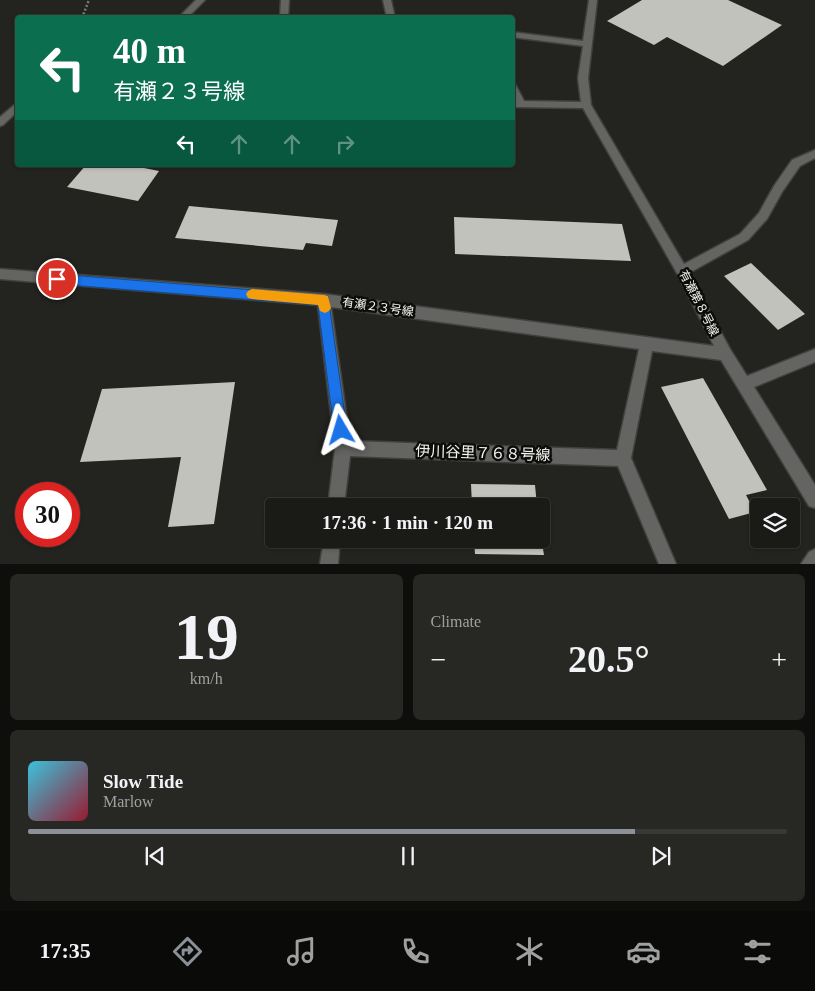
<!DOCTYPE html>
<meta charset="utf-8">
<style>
body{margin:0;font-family:"Times New Roman","Noto Sans JP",serif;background:#272724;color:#f1f3f6;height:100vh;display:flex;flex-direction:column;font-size:19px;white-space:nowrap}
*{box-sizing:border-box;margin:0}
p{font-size:16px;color:#9fa1a1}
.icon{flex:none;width:28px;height:28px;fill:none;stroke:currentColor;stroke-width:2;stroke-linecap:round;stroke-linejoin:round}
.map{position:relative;height:564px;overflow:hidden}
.panel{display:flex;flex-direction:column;gap:10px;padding:10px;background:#0e0e0d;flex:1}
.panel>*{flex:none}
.banner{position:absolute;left:15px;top:15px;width:500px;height:152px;border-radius:5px;box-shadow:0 1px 4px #0004,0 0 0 1px #383836;background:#0b6e4f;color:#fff;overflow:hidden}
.fabs{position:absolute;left:750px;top:498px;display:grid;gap:10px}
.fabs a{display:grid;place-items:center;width:50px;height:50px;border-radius:5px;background:#1a1a17;box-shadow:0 1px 4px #0004,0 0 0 1px #383836;font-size:25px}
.speed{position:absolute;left:15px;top:482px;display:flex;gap:10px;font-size:25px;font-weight:700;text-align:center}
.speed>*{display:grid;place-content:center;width:65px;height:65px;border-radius:50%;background:#1a1a17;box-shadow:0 1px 4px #0004,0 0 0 1px #383836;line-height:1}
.speed .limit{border:8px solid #d22;background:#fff;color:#111}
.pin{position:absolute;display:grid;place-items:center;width:42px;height:42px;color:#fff;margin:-21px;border:2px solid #fff;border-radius:50%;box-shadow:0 1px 5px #0007}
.me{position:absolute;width:55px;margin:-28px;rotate:353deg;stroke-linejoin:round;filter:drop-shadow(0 0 4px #0008)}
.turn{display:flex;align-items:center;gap:18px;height:105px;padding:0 15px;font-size:22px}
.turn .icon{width:65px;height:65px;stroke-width:2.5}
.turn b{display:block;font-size:35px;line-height:42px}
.lanes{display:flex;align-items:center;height:48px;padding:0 15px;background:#0003;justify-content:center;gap:25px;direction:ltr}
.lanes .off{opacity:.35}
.big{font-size:38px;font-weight:800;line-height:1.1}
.panel .card{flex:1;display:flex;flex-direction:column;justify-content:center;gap:8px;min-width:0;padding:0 18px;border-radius:8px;background:#272724}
.panel .dial{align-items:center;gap:0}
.dial b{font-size:65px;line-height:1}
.song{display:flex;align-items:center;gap:15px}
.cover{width:60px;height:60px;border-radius:8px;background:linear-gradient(135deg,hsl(190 70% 55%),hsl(350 70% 35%))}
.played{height:5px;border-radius:2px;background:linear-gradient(90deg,#8c9099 80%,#383836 80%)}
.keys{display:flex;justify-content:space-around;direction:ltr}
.heat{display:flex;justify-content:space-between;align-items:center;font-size:28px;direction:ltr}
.panel .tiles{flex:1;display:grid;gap:10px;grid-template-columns:1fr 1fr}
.card:last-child{grid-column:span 2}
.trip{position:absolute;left:265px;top:498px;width:285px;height:50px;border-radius:5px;background:#1a1a17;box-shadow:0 1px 4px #0004,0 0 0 1px #383836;font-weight:800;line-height:50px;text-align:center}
.menu{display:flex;height:80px;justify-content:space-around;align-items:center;background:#0a0a09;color:#9fa1a1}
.menu .icon{width:35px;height:35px}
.menu .active{color:#8c9099}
.menu b{font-size:22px;color:#f1f3f6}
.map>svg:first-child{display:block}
.building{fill:#c1c2bb}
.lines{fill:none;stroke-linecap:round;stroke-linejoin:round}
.minor-casing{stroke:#40403c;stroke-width:3}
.tertiary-casing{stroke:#40403c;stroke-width:3}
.path{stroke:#7c7c79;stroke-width:2.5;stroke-dasharray:2 2;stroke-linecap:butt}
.minor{fill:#646462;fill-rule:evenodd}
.tertiary{fill:#646462;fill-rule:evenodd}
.route{fill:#1a73e8;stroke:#114b97}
.slow{fill:#f59e0b}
.labels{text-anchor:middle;stroke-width:5;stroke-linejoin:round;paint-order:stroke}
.street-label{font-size:12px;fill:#f4f4f1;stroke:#0c0d0a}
.near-street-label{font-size:15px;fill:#f4f4f1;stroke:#0c0d0a}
</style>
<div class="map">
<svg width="815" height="564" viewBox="0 0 815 564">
<rect width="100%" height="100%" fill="#23231f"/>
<!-- building -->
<path class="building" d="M642,0H728L782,25L723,66L667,37L654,45L607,21Z
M86,165H129L159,171L138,201L67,187Z
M189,206L338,220L332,246L306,243L303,250L175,238Z
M454,217L622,224L631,261L455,254Z
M751,263L805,314L778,330L724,276Z
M703,378L767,490L746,495L755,512L729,519L661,387Z
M235,382L214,524L168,527L181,457L80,462L102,389Z
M471,484L535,485L537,506H472Z
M541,536L544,555L475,554L474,539H541Z"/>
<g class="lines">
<defs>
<path id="minor" d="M196,0H205L187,18H178Z
M281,0H289L288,18H280Z
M383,0H391L395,18H387Z
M589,0H597L588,78L591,105L684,264L740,234L759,213L774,186L792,160L815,150V158L800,166L782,192L767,219L748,240L689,273L730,349L747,376L815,349V362L754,387L815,485V508L809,506L721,360L652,351L631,458L676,564H659L618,466L350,456L344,506H328L335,448L318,305L0,279V269L324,294L714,346L678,275L583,108L512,107V101H515L512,96V83L515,84L524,101L581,102L578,78L583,46L512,37V32L583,41ZM331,307L639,349L617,450L350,441Z
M18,102V111L3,125L0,126V117Z
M324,539H340L338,564H320Z"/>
<path id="tertiary" d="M815,549V564H801L809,552Z"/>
</defs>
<!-- minor casing -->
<use href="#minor" class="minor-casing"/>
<!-- tertiary casing -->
<use href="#tertiary" class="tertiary-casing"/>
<!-- path -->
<path class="path" d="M82,18L89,0"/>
<!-- minor -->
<use href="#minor" class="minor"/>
<!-- tertiary -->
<use href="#tertiary" class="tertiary"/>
</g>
<!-- route -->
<path class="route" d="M57,274L328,296L347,430L345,435L341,437L336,435L334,430L318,305L57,284L53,282L51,279L53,276Z"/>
<!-- slow -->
<path class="slow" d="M252,289L324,295L328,296L331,308L329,311L325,313L320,311L318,305L252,299L248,298L246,294L248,291Z"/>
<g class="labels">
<!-- street labels -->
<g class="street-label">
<text transform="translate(699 303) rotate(63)" y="4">有瀬第８号線</text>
<text transform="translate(378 307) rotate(8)" y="4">有瀬２３号線</text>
</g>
<!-- near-street labels -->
<g class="near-street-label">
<text transform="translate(483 453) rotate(2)" y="5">伊川谷里７６８号線</text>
</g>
</g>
</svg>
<div class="fabs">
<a><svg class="icon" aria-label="layers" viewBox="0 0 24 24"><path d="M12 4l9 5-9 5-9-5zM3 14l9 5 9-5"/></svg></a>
</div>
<div class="speed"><div class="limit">30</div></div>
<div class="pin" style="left:57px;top:279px;background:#d93025"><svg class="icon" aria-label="arrive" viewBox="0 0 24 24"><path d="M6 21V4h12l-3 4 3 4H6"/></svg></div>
<svg class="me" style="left:341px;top:430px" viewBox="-20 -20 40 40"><path d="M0-17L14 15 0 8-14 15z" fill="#1a73e8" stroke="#fff" stroke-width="4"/></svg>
<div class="trip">17:36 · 1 min · 120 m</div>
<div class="banner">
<div class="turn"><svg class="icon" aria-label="left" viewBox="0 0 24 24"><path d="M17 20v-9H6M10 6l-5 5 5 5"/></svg><div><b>40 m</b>有瀬２３号線</div></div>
<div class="lanes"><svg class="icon" aria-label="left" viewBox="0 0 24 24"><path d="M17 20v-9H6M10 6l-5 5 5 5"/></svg><svg class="icon off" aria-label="ahead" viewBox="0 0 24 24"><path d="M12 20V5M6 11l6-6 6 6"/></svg><svg class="icon off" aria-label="ahead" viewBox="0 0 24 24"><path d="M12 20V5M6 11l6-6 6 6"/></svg><svg class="icon off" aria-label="right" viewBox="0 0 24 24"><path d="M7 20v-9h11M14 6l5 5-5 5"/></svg></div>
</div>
</div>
<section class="panel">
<div class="tiles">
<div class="card dial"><b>19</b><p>km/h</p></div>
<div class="card"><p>Climate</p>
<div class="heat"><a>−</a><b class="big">20.5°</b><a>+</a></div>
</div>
<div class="card">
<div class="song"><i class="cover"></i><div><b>Slow Tide</b><p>Marlow</p></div></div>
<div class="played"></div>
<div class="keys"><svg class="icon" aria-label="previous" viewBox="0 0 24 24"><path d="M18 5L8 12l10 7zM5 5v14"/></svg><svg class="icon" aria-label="pause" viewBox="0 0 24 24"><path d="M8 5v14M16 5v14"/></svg><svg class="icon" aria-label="next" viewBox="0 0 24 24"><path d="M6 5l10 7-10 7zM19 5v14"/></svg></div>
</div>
</div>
</section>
<nav class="menu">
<b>17:35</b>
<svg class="icon active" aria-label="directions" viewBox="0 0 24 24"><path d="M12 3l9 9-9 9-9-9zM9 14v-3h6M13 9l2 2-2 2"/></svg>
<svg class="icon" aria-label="music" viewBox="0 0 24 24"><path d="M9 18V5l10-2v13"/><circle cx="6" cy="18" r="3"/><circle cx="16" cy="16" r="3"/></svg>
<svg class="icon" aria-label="phone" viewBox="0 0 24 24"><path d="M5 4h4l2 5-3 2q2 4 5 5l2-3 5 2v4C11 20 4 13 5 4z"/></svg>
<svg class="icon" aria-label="climate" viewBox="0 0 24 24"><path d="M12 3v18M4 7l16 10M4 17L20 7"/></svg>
<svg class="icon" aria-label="car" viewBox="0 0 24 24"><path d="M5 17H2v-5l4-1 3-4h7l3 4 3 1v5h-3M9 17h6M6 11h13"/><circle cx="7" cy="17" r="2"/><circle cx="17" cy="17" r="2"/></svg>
<svg class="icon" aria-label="filters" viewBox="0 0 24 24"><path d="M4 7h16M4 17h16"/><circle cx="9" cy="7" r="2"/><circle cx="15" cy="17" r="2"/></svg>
</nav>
